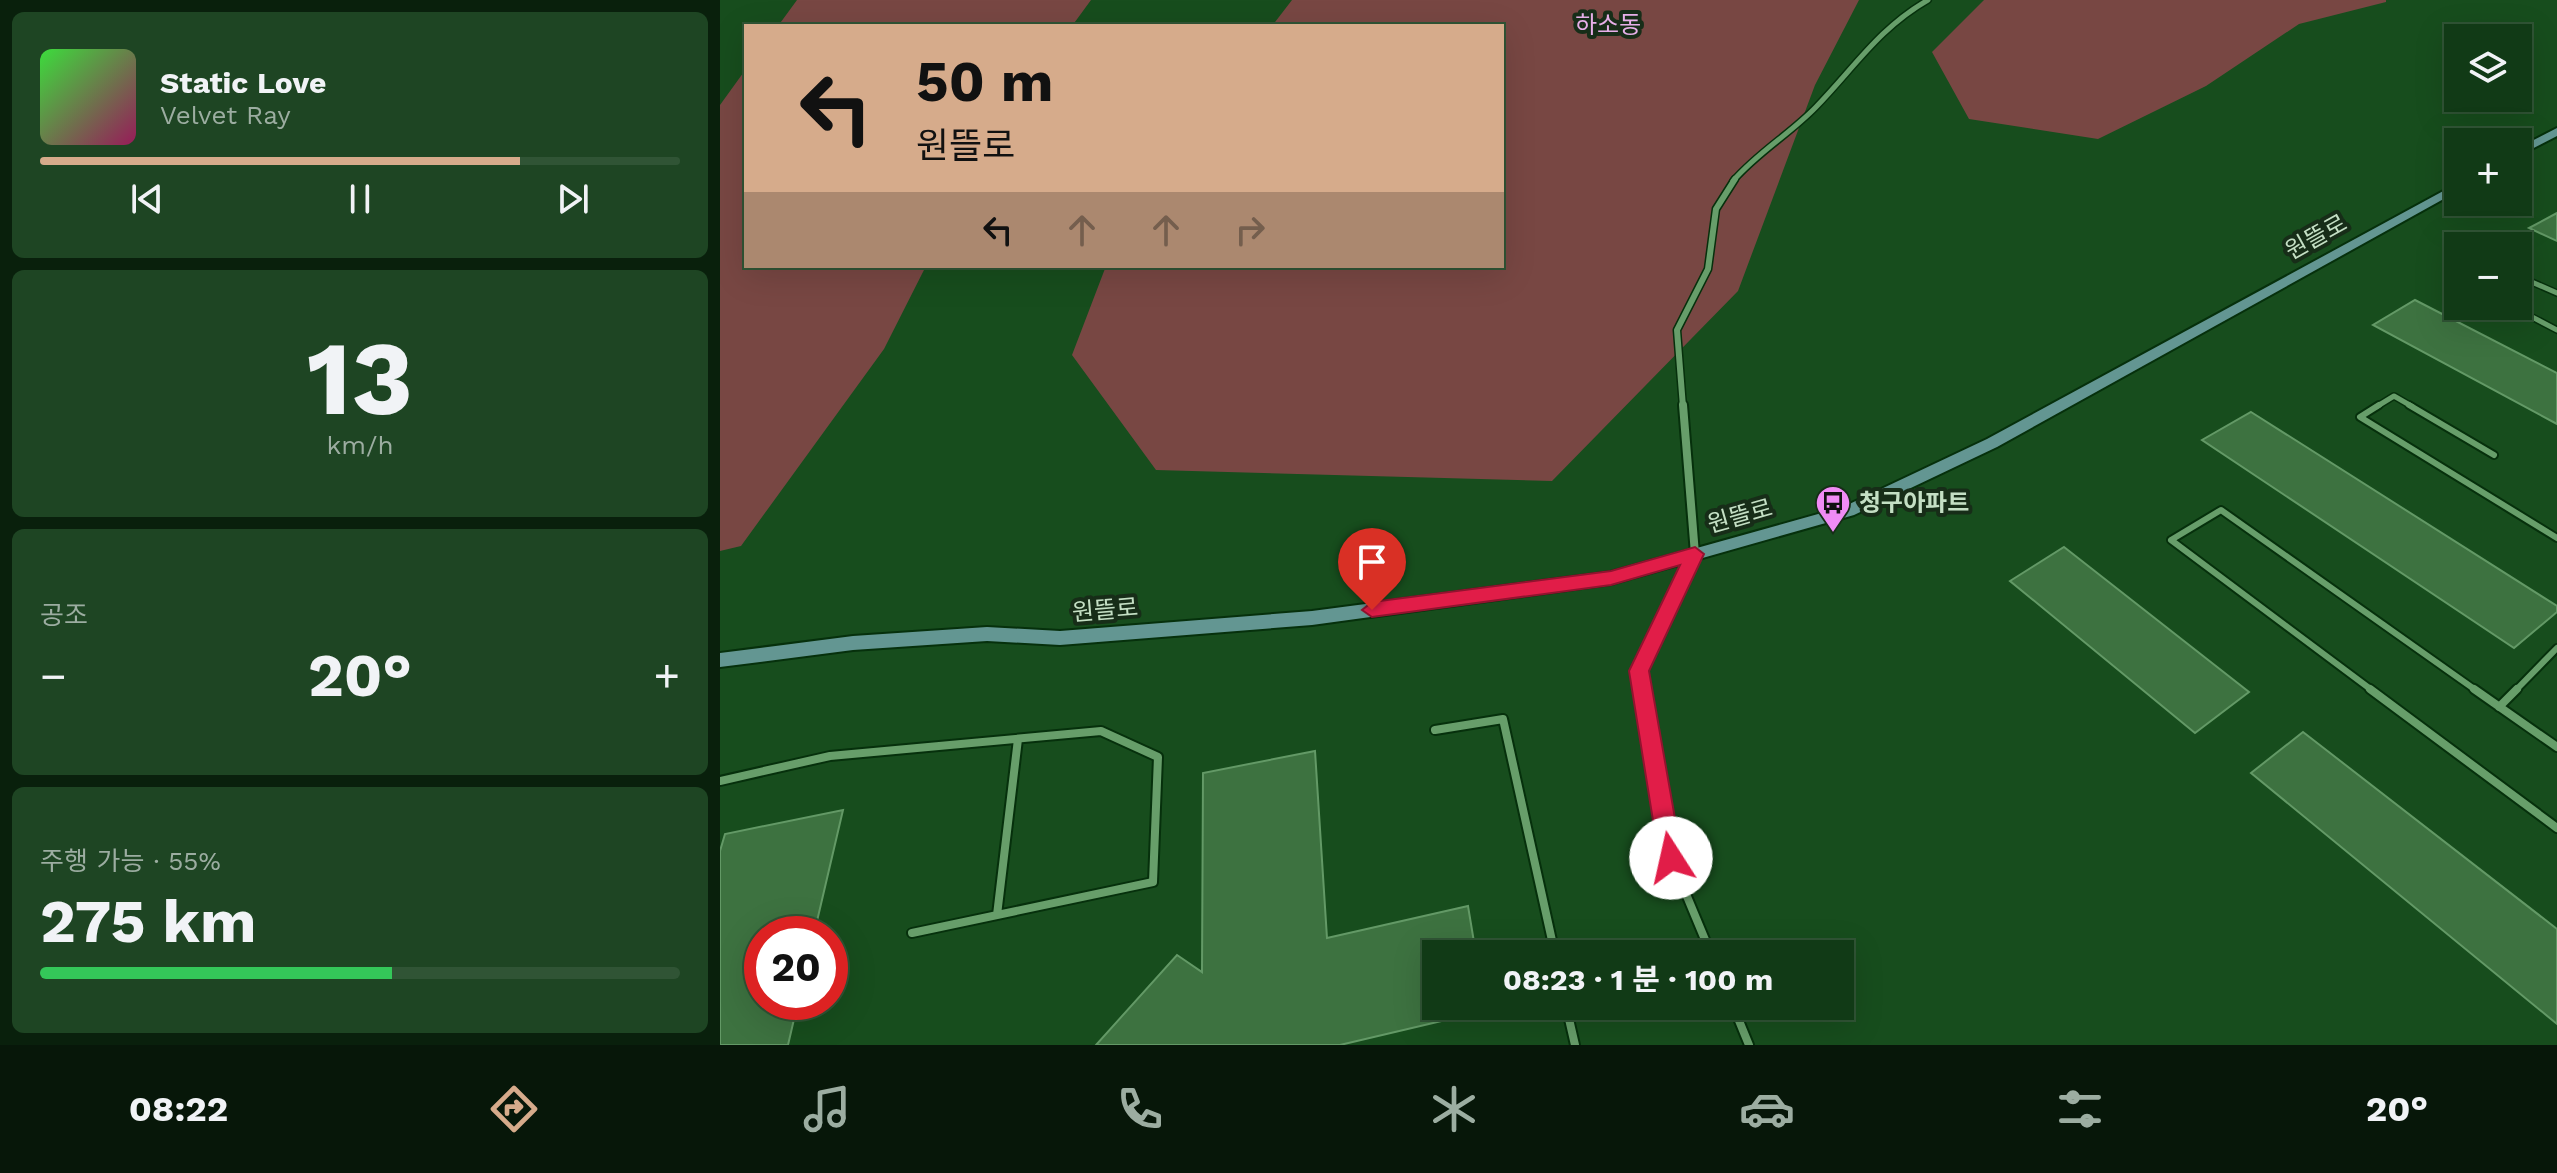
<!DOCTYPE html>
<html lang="ko">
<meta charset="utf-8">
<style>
body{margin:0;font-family:"Work Sans","Noto Sans KR",sans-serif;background:#1e4523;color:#f1f3f6;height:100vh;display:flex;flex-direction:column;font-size:30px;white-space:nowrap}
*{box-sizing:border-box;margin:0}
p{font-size:26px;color:#9cada1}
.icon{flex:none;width:44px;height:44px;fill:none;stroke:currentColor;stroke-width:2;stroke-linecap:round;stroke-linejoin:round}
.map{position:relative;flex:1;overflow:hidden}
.drawer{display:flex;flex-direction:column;gap:12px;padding:12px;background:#09200c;width:720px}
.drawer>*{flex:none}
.banner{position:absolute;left:24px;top:24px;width:760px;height:244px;border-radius:0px;box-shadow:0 8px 32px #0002,0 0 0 2px #305435;background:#d6ab8b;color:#111;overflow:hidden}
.buttons{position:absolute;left:1724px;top:24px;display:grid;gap:16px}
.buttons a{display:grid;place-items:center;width:88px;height:88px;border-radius:0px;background:#113a16;box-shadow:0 8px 32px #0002,0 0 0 2px #305435;font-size:40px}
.speed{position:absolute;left:24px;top:916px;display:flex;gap:16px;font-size:40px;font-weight:700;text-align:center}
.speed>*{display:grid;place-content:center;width:104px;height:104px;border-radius:50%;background:#113a16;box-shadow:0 8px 32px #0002,0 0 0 2px #305435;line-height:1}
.speed .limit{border:12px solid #d22;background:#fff;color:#111}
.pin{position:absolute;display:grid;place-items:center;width:68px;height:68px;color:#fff;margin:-82px -34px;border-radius:50% 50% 50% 0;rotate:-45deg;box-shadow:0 0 8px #0007}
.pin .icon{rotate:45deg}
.me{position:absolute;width:88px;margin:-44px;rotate:350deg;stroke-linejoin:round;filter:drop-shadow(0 0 6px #0008)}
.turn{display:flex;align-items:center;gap:28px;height:168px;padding:0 40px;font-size:36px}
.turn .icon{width:104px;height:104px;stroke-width:2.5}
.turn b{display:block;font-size:56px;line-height:68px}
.lanes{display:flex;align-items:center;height:76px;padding:0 40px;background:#0003;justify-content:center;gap:40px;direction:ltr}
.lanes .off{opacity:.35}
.big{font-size:60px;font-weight:700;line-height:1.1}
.drawer .widget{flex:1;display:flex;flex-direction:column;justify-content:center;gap:12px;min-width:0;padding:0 28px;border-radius:12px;background:#1e4523}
.drawer .dial{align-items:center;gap:0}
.dial b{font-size:104px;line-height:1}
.song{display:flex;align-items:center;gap:24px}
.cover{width:96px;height:96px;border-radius:12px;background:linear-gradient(135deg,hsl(120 70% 55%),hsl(330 70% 35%))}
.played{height:8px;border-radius:4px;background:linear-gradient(90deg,#d6ab8b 75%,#305435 75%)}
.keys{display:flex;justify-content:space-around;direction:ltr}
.heat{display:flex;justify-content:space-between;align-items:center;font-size:44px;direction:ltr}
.charge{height:12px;border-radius:6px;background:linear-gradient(90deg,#34c759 55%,#305435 0)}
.trip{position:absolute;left:702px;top:940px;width:432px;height:80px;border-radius:0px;background:#113a16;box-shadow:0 8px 32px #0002,0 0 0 2px #305435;font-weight:700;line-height:80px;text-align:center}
.menu{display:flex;height:128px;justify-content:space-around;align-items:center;background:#071709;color:#9cada1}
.menu .icon{width:56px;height:56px}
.menu .active{color:#d6ab8b}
.menu b{font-size:36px;color:#f1f3f6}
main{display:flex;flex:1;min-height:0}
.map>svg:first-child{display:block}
.green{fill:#784743}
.building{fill:#3d7240;stroke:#639966;stroke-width:2}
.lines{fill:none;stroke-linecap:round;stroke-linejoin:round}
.lane-far2-casing{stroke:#06300c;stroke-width:8}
.lane-far1-casing{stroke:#06300c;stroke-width:10}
.lane-casing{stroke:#06300c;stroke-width:12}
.street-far2-casing{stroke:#06300c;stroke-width:8}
.street-far1-casing{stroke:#06300c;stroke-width:9}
.street-casing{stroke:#06300c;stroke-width:12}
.secondary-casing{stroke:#06300c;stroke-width:4}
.lane-far2{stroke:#679e6a;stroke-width:5}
.lane-far1{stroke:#679e6a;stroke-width:6}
.lane{stroke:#679e6a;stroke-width:8}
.street-far2{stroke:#679e6a;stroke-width:5}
.street-far1{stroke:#679e6a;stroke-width:6}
.street{stroke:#679e6a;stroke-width:8}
.secondary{fill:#639692;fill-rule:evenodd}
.route{fill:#e11d48;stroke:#92132f;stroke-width:2}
.labels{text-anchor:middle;stroke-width:8;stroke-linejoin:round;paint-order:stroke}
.far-quarter-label{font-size:24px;fill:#e7afe8;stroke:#172d18}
.street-label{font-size:24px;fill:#c4dfc4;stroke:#172d18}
.poi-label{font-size:24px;font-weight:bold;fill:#c4dfc4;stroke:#172d18;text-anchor:start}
</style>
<main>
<section class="drawer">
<div class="widget">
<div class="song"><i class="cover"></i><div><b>Static Love</b><p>Velvet Ray</p></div></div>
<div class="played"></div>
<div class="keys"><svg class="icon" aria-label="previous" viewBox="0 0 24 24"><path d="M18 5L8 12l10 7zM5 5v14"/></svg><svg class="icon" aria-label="pause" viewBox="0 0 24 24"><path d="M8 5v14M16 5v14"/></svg><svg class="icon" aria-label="next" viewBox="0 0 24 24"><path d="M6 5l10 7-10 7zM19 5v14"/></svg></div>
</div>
<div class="widget dial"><b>13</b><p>km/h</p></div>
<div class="widget"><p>공조</p>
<div class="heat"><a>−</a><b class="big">20°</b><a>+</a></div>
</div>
<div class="widget"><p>주행 가능 · 55%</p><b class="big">275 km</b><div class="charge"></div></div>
</section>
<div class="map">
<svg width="1837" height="1045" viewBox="0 0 1837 1045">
<rect width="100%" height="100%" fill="#174d1d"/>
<!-- green -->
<path class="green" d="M77,0H371L352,26H58Z
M572,0H1139L1095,85L1018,291L832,481L436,470L352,355L386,266H782V26H552Z
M1264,0H1666V2L1579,24L1486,86L1378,139L1249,119L1212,52Z
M26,69V266H206L164,349L21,546L0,551V105Z"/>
<!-- building -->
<path class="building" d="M1837,213V241L1809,228Z
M1695,300L1837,373V424L1653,325Z
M1531,412L1837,606V612L1794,648L1482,440Z
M1344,547L1529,692L1475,733L1290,581Z
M1583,732L1837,929V1024L1531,773Z
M595,751L607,938L748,906L756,954H716V1006H763L764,1011L620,1045H376L457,955L482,972L483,773Z
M123,810L94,934H42V1002H78L68,1045H0V851L5,834Z"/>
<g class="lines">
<defs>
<path id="lane-far2" d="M1798,276L1837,293
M1791,306L1837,330
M1656,407L1674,396L1693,407"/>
<path id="lane-far1" d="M1659,405L1640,417L1837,538
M1689,405L1774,455
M922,691L919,671L973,557
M1653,691L1451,540L1501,510L1757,691
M1795,691L1837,648"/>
<path id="lane" d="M922,689L951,858L991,954
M1650,689L1837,828
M1754,689L1837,747
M1779,707L1797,689
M715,730L783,719L835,954
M0,781L110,756L381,731L438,757L433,882L192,933
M277,915L298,739
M846,1006L855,1045
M1013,1006L1029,1045"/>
<path id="street-far2" d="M1013,181C1038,152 1070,134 1096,107C1134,68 1159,28 1208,0"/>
<path id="street-far1" d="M963,407L957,330L988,269L996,209L1015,179"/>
<path id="street" d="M963,405L975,554"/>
<path id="secondary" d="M1837,128V136L1798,156V148Z
M1738,183V191L1277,447L1134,515L891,584L592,625L340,645L267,641L133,650L0,667V653L133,636L267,627L340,631L592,611L891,572L1123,507L1267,439Z"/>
</defs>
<!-- lane-far2 casing -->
<use href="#lane-far2" class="lane-far2-casing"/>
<!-- lane-far1 casing -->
<use href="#lane-far1" class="lane-far1-casing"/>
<!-- lane casing -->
<use href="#lane" class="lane-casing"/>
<!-- street-far2 casing -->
<use href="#street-far2" class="street-far2-casing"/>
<!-- street-far1 casing -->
<use href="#street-far1" class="street-far1-casing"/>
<!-- street casing -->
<use href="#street" class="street-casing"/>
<!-- secondary casing -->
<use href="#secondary" class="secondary-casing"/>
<!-- lane-far2 -->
<use href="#lane-far2" class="lane-far2"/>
<!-- lane-far1 -->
<use href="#lane-far1" class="lane-far1"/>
<!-- lane -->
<use href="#lane" class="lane"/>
<!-- street-far2 -->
<use href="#street-far2" class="street-far2"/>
<!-- street-far1 -->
<use href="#street-far1" class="street-far1"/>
<!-- street -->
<use href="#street" class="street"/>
<!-- secondary -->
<use href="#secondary" class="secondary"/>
</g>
<!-- route -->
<path class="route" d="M975,547L984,554L929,671L962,858L959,865L951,869L943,865L939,858L909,671L960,565L891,585L652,617L642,610L652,602L891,571Z"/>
<!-- icons -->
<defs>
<symbol id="bus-pin" viewBox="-11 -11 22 30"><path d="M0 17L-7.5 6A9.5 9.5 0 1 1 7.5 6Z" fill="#f08bf5" stroke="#172d18"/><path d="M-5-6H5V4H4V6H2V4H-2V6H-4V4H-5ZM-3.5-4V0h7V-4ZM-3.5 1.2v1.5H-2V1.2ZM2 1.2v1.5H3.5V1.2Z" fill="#111"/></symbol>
</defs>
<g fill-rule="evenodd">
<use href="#bus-pin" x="1093" y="483" width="40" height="54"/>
</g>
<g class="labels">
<!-- far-quarter labels -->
<g class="far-quarter-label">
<text x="888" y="33">하소동</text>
</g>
<!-- street labels -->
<g class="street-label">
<text transform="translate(1596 237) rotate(-29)" y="8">원뜰로</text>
<text transform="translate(1020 516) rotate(-16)" y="8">원뜰로</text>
<text transform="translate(385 610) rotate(-5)" y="8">원뜰로</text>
</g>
<!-- poi labels -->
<g class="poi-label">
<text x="1139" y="511">청구아파트</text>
</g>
</g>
</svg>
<div class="buttons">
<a><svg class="icon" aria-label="layers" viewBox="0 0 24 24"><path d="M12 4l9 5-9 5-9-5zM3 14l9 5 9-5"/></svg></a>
<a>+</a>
<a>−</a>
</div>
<div class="speed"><div class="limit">20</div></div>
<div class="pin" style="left:652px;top:610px;background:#d93025"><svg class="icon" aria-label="arrive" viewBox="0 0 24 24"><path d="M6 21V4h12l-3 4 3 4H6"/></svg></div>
<svg class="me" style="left:951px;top:858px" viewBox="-20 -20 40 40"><circle r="19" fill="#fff"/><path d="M0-13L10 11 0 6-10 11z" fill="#e11d48"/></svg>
<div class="trip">08:23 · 1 분 · 100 m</div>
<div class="banner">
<div class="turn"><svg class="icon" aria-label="left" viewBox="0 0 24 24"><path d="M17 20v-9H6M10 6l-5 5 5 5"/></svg><div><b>50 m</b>원뜰로</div></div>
<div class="lanes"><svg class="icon" aria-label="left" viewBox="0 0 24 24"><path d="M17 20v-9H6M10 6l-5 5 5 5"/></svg><svg class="icon off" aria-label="ahead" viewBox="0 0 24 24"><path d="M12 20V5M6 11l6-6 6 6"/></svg><svg class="icon off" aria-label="ahead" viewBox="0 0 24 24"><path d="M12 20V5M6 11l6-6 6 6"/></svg><svg class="icon off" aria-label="right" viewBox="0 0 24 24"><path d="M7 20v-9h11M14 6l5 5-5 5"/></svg></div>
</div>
</div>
</main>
<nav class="menu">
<b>08:22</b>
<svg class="icon active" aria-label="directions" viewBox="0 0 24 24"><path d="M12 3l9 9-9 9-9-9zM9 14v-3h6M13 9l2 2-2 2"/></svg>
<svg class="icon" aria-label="music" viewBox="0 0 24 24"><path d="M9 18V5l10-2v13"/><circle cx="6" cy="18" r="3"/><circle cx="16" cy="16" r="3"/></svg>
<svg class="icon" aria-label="phone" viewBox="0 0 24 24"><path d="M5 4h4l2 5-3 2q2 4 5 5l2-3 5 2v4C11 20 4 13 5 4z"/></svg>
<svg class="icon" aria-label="climate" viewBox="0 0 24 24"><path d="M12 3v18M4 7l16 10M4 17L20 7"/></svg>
<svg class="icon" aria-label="car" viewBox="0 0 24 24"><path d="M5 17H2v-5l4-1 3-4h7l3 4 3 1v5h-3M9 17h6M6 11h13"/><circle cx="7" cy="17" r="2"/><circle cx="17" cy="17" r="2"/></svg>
<svg class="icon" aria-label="filters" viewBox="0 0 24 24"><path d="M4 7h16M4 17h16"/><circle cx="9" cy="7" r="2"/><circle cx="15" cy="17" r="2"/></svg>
<b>20°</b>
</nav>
